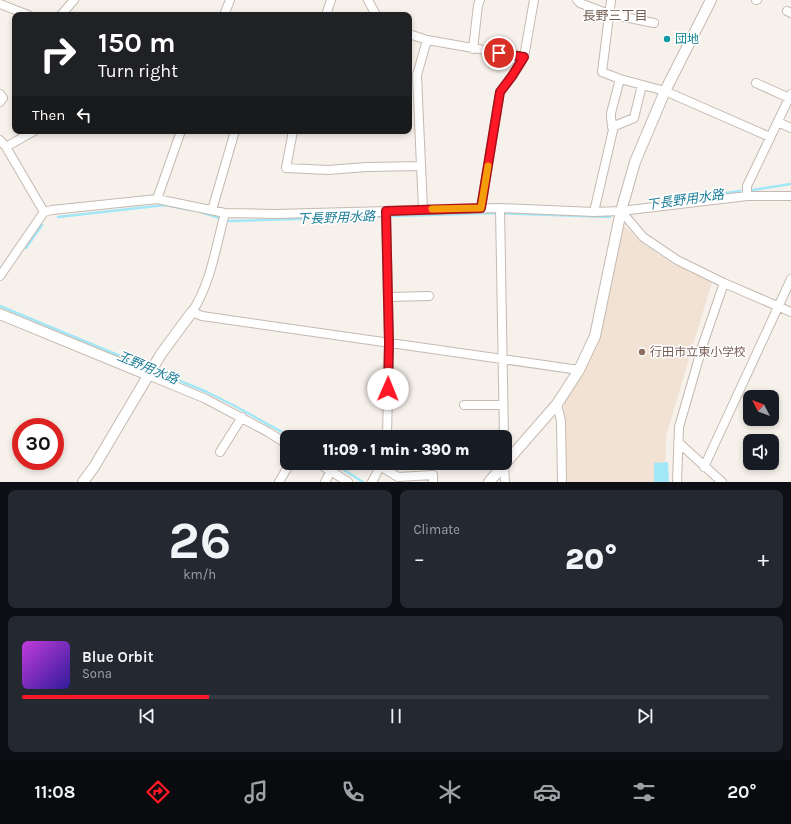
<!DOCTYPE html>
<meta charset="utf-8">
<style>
body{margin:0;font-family:Karla,"Noto Sans JP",sans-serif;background:#242831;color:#f1f3f6;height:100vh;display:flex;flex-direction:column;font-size:15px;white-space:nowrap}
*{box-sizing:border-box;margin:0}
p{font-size:13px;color:#9ea1a6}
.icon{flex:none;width:22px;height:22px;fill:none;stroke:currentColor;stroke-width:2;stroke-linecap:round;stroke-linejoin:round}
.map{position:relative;height:482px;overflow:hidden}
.panel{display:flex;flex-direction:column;gap:8px;padding:8px;background:#0d0f14;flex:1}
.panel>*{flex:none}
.hud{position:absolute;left:12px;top:12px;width:400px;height:122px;border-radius:8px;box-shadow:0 2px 6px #0003;background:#202124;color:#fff;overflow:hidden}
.needle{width:26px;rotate:312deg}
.fabs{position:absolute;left:743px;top:390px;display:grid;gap:8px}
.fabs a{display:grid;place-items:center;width:36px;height:36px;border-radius:8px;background:#171b24;box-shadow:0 2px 6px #0003;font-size:20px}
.speed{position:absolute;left:12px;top:418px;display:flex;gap:8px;font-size:20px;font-weight:700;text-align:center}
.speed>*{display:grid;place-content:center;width:52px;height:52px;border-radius:50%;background:#171b24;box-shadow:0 2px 6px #0003;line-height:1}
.speed .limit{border:6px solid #d22;background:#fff;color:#111}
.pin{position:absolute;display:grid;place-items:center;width:34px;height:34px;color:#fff;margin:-17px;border:2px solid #fff;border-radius:50%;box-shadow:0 1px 4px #0007}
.me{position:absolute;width:44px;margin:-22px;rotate:1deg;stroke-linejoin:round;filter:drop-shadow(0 0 3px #0008)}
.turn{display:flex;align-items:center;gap:14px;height:84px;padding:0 20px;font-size:18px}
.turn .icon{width:52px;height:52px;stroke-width:2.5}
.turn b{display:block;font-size:28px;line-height:34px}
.then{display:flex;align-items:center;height:38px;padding:0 20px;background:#0003;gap:8px;font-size:15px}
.big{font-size:30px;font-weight:800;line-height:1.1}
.panel .card{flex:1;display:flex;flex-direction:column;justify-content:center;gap:6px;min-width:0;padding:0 14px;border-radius:8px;background:#242831}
.panel .dial{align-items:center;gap:0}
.dial b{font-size:52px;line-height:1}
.song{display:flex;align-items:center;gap:12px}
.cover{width:48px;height:48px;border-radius:6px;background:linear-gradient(135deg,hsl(290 70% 55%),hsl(250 70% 35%))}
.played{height:4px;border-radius:2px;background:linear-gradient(90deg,#ff1926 25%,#363941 25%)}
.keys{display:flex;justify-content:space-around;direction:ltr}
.heat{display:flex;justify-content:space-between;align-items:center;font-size:22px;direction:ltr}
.panel .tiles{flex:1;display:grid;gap:8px;grid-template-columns:1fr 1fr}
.card:last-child{grid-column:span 2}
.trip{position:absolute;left:280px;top:430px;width:232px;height:40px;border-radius:8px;background:#171b24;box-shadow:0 2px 6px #0003;font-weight:800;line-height:40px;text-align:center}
.menu{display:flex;height:64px;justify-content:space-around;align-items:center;background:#090b0e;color:#9ea1a6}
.menu .icon{width:28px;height:28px}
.menu .selected{color:#ff1926}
.menu b{font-size:18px;color:#f1f3f6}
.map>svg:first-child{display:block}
.education{fill:#f1e2d3}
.water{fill:#a2e7f8}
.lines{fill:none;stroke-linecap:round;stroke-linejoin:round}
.stream{stroke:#a2e7f8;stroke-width:2.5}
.minor-casing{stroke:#c6b9af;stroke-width:10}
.tertiary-casing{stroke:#c6b9af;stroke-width:12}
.minor{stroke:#fff;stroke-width:8}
.tertiary{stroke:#fff;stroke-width:10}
.route-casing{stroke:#a61019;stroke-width:10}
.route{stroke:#ff1926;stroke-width:7}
.slow{stroke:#f59e0b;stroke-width:7}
.culture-dot{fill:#0f9aa8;stroke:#fff;stroke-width:1.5}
.education-dot{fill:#8d6e63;stroke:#fff;stroke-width:1.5}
.labels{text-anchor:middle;stroke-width:3;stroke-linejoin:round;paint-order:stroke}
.culture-label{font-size:12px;fill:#0d838f;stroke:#fff;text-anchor:start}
.education-label{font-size:12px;fill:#785e54;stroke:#fff;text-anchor:start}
.neighbourhood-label{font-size:13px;fill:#705b4d;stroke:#fff}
.water-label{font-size:13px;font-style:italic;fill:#1e7e98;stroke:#fff}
</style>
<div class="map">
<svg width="791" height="482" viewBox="0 0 791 482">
<rect width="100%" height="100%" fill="#f7f1eb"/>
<!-- education -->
<path class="education" d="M620,222L642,243L674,265L713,278L666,436L665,482H565L564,404L587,366L598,338L605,314Z"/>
<!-- water -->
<path class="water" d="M668,462L669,482H654V463Z"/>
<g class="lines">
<!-- stream -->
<path class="stream" d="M753,190L791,184
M665,202L740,191
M201,212L219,218
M58,217L165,205L190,210
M229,221L495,213L610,217
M26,248L42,225
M0,306L149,368
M153,370L207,392L233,405L291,437
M333,463L363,482"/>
<defs>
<path id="minor" d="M368,0L376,15
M577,0L580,3L609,14L654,23
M611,0L602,72L620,79L665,91L770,137
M756,0H757
M0,4L28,15
M787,11L791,13
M61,15L74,0
M224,15L230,0
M326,15L331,0
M409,34L427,40
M473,49L478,5L480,0
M620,79L611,113V118L613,130L594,212L621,211
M756,83L789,98
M0,94L3,98L0,102
M778,122L791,128
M612,127L634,118L642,85
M293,131L286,168L328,170L367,167L421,166L423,209
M0,140L6,147L44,212
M6,147L34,131
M421,166L417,75L427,40L524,57L534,0
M747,196V186L791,94
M791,196H747L621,211L643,237L677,260L724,283L791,312
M157,199L181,131
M481,208L500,92L512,77L524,57
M500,208L504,437
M212,210L235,131
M386,211L389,343L387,437
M225,213C216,246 211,283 192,312L202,316L579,370
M0,276L44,212L52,210L157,199L225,213L275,214L500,208L594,212
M388,297L429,296
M148,375L206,399L268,432L287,444
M557,404L561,421L562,482
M464,405H503
M678,442L722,482
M220,452L242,417
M318,463L348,482
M504,463L505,482
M380,466L398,477L433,475V482
M704,467L791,279
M279,482L290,463
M325,482L331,471
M372,482L382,463
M677,482L679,427L703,344L724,283"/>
<path id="tertiary" d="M0,314L148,375
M83,482L94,467L161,354L192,312
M489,482L557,404L579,370L595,336L621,211L635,162L665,91L711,0"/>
</defs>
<!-- minor casing -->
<use href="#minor" class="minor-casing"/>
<!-- tertiary casing -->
<use href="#tertiary" class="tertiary-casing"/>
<!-- minor -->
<use href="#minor" class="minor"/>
<!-- tertiary -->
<use href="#tertiary" class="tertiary"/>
</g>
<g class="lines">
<defs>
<path id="route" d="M388,389L389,343L386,211L481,208L500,92L512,76L524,57L499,53"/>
</defs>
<!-- route casing -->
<use href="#route" class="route-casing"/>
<!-- route -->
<use href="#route" class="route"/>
<!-- slow -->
<path class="slow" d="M432,209L481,208L488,166"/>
</g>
<!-- markers -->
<circle class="culture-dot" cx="667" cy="39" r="4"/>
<circle class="education-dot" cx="642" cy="352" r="4"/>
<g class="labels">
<!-- culture labels -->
<g class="culture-label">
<text x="675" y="43">団地</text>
</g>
<!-- education labels -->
<g class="education-label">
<text x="650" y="356">行田市立東小学校</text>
</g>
<!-- neighbourhood labels -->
<g class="neighbourhood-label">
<text x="615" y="20">長野三丁目</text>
</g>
<!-- water labels -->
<g class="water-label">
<text transform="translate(685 199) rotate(-8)" y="5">下長野用水路</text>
<text transform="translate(336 217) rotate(-2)" y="5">下長野用水路</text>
<text transform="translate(148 367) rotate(23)" y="5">玉野用水路</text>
</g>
</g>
</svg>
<div class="fabs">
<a><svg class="needle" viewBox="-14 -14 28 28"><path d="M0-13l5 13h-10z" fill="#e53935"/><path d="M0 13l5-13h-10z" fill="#9ea1a6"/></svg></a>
<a><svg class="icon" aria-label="sound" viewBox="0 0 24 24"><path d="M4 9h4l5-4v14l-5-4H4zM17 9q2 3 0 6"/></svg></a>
</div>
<div class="speed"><div class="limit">30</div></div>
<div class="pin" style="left:499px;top:53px;background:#d93025"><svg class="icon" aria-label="arrive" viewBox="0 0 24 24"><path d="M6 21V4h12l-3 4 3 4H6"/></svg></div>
<svg class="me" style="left:388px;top:389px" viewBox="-20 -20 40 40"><circle r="19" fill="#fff"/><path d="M0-13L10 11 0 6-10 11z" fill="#ff1926"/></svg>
<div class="trip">11:09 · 1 min · 390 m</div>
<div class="hud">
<div class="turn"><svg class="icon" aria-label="right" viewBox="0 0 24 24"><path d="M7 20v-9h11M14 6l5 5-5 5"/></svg><div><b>150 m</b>Turn right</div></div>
<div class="then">Then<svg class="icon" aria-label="left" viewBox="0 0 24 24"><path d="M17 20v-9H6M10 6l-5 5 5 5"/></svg></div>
</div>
</div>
<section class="panel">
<div class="tiles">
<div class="card dial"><b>26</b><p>km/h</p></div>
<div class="card"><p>Climate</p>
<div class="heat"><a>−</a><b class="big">20°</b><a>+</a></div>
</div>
<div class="card">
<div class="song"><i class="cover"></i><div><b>Blue Orbit</b><p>Sona</p></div></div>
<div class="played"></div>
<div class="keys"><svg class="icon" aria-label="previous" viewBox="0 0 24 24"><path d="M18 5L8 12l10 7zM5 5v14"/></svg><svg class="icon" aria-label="pause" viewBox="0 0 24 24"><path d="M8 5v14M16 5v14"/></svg><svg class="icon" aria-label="next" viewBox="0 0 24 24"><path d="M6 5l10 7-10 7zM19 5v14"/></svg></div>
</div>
</div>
</section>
<nav class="menu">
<b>11:08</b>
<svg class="icon selected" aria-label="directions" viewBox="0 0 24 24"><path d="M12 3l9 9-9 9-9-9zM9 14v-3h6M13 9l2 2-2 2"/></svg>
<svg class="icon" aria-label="music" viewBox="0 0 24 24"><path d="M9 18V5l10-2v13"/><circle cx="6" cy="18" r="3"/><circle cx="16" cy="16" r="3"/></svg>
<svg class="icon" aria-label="phone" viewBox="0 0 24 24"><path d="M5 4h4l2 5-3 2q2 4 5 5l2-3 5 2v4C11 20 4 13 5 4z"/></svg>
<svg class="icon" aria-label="climate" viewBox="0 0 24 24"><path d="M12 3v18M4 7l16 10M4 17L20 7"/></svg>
<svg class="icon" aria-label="car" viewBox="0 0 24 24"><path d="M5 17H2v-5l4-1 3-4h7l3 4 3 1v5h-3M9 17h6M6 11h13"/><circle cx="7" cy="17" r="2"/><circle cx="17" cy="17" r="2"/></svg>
<svg class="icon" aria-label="filters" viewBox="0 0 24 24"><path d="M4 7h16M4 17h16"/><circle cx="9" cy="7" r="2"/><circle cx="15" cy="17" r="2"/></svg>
<b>20°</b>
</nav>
